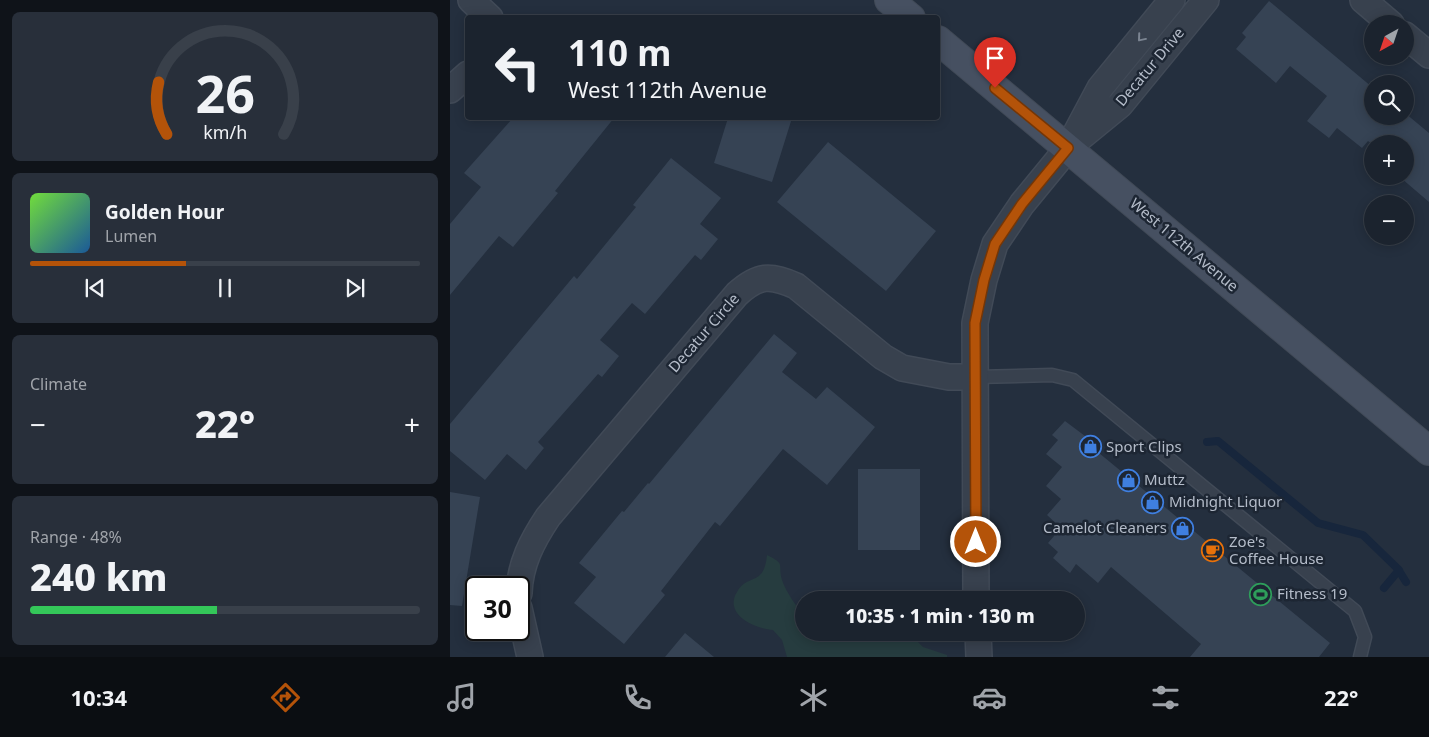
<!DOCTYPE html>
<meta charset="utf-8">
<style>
body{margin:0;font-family:"Noto Sans",sans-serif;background:#282f3a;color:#f1f3f6;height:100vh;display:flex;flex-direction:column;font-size:19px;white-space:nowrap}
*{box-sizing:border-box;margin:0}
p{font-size:16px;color:#a0a4aa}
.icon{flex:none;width:28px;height:28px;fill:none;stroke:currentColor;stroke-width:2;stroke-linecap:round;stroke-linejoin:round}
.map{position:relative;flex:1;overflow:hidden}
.sheet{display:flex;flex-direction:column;gap:12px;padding:12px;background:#0f1319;width:450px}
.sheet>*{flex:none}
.top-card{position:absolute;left:15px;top:15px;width:475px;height:105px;border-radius:5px;box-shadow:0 2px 12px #0003,0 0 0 1px #39404a;background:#1b232e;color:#f1f3f6;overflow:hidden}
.needle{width:32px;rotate:220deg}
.tools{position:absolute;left:914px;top:15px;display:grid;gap:10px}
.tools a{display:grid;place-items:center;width:50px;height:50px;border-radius:50%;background:#1b232e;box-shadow:0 2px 12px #0003,0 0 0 1px #39404a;font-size:25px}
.speed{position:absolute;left:15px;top:576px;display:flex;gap:10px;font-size:25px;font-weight:700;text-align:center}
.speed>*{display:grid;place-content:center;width:65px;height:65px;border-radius:50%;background:#1b232e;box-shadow:0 2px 12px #0003,0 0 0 1px #39404a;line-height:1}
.speed .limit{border:2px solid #111;border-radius:8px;background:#fff;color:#111}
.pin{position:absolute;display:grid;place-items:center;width:42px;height:42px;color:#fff;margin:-51px -21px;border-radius:50% 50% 50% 0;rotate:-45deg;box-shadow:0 0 5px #0007}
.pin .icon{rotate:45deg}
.me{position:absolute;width:55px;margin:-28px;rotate:0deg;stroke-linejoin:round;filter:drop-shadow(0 0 4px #0008)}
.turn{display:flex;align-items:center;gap:18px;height:105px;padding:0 20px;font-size:22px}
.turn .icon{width:65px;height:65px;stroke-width:2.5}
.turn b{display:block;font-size:35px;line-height:42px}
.big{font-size:38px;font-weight:800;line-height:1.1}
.sheet .card{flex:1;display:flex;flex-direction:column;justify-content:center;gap:8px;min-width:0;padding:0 18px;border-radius:8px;background:#282f3a}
.sheet .dial{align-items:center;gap:0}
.dial svg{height:130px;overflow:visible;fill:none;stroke:#39404a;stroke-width:7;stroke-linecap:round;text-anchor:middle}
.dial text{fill:#f1f3f6;stroke:none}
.song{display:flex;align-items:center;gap:15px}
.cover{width:60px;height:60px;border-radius:8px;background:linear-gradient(135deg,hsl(100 70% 55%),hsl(210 70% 35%))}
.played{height:5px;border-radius:2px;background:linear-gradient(90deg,#b45309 40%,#39404a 40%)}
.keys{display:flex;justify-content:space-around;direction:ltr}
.heat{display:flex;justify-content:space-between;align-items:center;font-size:28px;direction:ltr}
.charge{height:8px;border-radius:4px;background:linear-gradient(90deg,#34c759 48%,#39404a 0)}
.trip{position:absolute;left:345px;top:591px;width:290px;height:50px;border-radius:25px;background:#1b232e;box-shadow:0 2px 12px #0003,0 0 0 1px #39404a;font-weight:800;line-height:50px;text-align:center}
.menu{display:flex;height:80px;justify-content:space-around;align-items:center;background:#0b0e12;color:#a0a4aa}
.menu .icon{width:35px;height:35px}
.menu .active{color:#b45309}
.menu b{font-size:22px;color:#f1f3f6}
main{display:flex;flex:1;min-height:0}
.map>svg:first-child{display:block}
.green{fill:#263c3f}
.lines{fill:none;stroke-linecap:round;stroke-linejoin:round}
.stream{stroke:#17263c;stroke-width:8}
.building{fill:#364354}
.service-casing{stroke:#414a57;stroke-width:15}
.minor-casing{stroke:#414a57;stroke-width:28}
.secondary-casing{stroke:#414a57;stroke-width:30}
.service{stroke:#38414e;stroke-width:12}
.minor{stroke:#38414e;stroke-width:25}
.secondary{stroke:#465061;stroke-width:28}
.oneway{stroke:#7c8592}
.route-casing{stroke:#753606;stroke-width:12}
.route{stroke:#b45309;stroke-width:9}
.labels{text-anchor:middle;stroke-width:5;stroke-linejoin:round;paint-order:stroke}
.street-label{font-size:15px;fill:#b4bcc9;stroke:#1d2633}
.poi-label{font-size:15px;fill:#b4bcc9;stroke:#1d2633;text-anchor:start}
</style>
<main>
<section class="sheet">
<div class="card dial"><svg viewBox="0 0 100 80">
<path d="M14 69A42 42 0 1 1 86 69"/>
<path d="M14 69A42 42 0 0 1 9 37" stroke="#b45309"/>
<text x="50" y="56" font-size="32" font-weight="700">26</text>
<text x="50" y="72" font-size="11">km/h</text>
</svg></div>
<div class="card">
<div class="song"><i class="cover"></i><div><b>Golden Hour</b><p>Lumen</p></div></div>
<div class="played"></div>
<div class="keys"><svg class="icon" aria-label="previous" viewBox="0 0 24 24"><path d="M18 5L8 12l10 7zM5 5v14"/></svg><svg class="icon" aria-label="pause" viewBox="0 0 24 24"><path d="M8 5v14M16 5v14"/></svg><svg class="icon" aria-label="next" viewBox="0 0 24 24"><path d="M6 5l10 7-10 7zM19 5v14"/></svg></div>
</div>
<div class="card"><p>Climate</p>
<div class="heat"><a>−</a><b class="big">22°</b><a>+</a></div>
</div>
<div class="card"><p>Range · 48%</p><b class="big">240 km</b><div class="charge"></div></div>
</section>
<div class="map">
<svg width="979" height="657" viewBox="0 0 979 657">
<rect width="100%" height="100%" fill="#242f3e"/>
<!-- green -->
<path class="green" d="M317,555C337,565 327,563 332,580C335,589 346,608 354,613V632L459,633L473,647L497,655V657H337L332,640L323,630C306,629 273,615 287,592C298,573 314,587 317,555Z"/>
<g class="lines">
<!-- stream -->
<path class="stream" d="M757,442L768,441L868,523L913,535L948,569L956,582
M934,588L949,570"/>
</g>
<!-- building -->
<path class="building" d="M819,1L922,87V116H955V113L979,133V202L951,178L955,176L957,172L955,144H922L918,141L912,148L887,128L879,138L857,121L877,96L840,66L826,83L786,49L796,37L792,33Z
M63,118H164L105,191L108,193L63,247L49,236L0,295V224L31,187L14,173Z
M278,118H342L322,182L264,163Z
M378,142L486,231L436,291L327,202Z
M221,158L271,198L250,224L268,239L251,260L245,255L195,314L182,303L150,340L169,356L152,377L148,374L88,442L94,448L76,470L57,454L35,480L0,451V424L124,276L127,279L186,207L183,205Z
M324,334L347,353L332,372L366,399L377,387L425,427L377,485L333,449L270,526L265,522L211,591L215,595L174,644L124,603L146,577L129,563L172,511L174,512L198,483L199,484Z
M615,421L651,448L649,453L880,643L869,657H740L751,644L661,567L648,583L626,564L620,573L603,558L608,552L598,543L611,528L597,515L611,499L596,486L612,467L596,454L608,440L602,435Z
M408,469H470V550H408Z
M0,492L30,497L12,606L0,605Z
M235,633L264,657H215Z"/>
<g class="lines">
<defs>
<path id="service" d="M525,377L602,375L623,380L905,611L915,637L910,657"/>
<path id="minor" d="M21,0L40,18
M913,0L941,24
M955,35L979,55
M0,90L18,74
M626,141L670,105L756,0
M69,593C70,564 82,541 98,517L287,294C308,275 320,274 346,286L433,357L452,368L499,377H525
M526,600L525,323L534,280L545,244L572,204L618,148L650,88L722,0
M69,608L80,657
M528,632L529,657"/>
<path id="secondary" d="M439,0L461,18
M488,40L979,451"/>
</defs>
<!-- service casing -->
<use href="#service" class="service-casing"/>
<!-- minor casing -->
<use href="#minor" class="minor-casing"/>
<!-- secondary casing -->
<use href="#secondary" class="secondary-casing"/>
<!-- service -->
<use href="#service" class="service"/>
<!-- minor -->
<use href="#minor" class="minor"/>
<!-- secondary -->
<use href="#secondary" class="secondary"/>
</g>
<!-- one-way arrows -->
<defs><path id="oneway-chevron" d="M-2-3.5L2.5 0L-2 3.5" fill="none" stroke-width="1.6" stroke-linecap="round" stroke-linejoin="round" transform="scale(1.25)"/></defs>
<use class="oneway" href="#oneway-chevron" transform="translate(691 38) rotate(130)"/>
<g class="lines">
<defs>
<path id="route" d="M526,542L525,323L534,280L545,244L572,204L618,148L545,88"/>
</defs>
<!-- route casing -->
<use href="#route" class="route-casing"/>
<!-- route -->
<use href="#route" class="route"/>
</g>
<!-- icons -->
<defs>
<symbol id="shop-ring" viewBox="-11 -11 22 22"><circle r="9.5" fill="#1d2633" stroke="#3f7fe0" stroke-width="1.5"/><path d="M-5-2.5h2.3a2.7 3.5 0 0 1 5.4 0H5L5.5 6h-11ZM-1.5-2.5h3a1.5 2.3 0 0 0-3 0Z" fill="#3f7fe0"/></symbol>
<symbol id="cafe-ring" viewBox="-11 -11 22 22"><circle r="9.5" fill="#1d2633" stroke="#e8710a" stroke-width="1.5"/><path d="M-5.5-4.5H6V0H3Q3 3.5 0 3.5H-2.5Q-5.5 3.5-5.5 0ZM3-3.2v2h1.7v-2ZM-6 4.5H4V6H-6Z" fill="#e8710a"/></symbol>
<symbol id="stadium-ring" viewBox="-11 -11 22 22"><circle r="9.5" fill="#1d2633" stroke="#2e9e5b" stroke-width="1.5"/><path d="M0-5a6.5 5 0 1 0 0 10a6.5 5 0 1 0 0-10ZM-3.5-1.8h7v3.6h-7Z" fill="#2e9e5b"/></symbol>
</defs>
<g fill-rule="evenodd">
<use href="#shop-ring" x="628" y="434" width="25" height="25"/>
<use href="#shop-ring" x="666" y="468" width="25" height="25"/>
<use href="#shop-ring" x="690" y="490" width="25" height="25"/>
<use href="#shop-ring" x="720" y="516" width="25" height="25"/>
<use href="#cafe-ring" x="750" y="538" width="25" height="25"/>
<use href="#stadium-ring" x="798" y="582" width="25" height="25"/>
</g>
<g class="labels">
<!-- street labels -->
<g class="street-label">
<text transform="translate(700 67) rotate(-50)" y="5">Decatur Drive</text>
<text transform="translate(734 245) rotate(40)" y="5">West 112th Avenue</text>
<text transform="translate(254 333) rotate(-49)" y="5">Decatur Circle</text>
</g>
<!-- poi labels -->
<g class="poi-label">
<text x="656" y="452">Sport Clips</text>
<text x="694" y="485">Muttz</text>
<text x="719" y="507">Midnight Liquor</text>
<text x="717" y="533" text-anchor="end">Camelot Cleaners</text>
<text x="779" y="547">Zoe's<tspan x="779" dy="17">Coffee House</tspan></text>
<text x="827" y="599">Fitness 19</text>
</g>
</g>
</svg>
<div class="tools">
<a><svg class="needle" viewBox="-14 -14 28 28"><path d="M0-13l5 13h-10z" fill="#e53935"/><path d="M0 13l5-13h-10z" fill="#a0a4aa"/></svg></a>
<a><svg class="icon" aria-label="search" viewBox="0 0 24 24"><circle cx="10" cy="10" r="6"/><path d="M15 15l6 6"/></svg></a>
<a>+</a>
<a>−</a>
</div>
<div class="speed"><div class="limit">30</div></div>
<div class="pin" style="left:545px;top:88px;background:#d93025"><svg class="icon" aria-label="arrive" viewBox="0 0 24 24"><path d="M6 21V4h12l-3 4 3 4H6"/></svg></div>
<svg class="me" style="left:526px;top:542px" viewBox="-20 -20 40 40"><circle r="17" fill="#b45309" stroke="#fff" stroke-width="3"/><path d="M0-11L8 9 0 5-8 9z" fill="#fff"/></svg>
<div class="trip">10:35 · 1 min · 130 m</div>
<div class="top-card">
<div class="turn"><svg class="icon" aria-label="left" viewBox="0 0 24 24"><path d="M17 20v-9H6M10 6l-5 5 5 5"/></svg><div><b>110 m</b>West 112th Avenue</div></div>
</div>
</div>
</main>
<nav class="menu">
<b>10:34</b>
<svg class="icon active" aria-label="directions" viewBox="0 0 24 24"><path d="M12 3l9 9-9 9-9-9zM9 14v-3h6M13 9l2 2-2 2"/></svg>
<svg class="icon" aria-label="music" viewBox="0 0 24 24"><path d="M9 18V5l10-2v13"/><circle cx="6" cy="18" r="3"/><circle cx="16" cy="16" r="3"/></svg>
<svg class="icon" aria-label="phone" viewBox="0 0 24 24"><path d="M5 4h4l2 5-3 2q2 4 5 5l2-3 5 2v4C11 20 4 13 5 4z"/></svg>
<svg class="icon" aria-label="climate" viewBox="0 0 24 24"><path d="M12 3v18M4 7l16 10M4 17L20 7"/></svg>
<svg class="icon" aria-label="car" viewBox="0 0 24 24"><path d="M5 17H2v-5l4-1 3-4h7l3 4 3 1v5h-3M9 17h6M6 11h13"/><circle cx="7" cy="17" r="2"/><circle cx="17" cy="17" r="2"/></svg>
<svg class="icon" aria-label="filters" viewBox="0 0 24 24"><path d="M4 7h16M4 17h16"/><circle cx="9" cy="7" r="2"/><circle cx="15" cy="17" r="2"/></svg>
<b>22°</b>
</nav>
